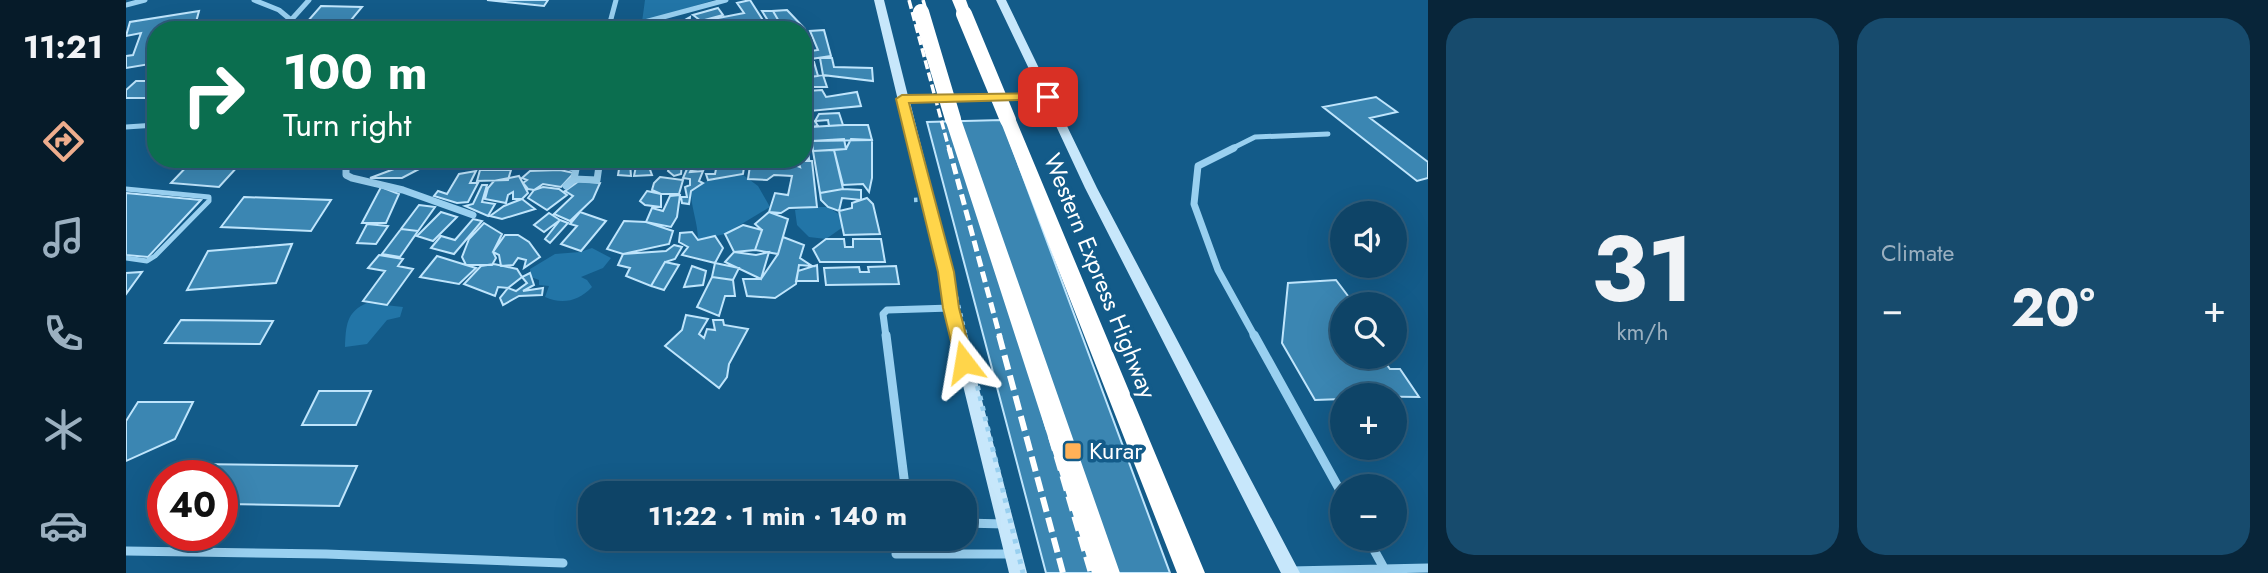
<!DOCTYPE html>
<meta charset="utf-8">
<style>
body{margin:0;font-family:Jost,sans-serif;background:#174b6d;color:#f1f3f6;height:100vh;display:flex;flex-direction:column;font-size:26px;white-space:nowrap}
*{box-sizing:border-box;margin:0}
p{font-size:23px;color:#9bb0c0}
.icon{flex:none;width:38px;height:38px;fill:none;stroke:currentColor;stroke-width:2;stroke-linecap:round;stroke-linejoin:round}
.map{position:relative;flex:1;overflow:hidden}
.details{display:flex;flex-direction:column;gap:18px;padding:18px;background:#082539;width:840px}
.details>*{flex:none}
.hud{position:absolute;left:21px;top:21px;width:665px;height:147px;border-radius:28px;box-shadow:0 7px 28px #0002,0 0 0 2px #2e5c7b;background:#0b6e4f;color:#fff;overflow:hidden}
.fabs{position:absolute;left:1204px;top:201px;display:grid;gap:14px}
.fabs a{display:grid;place-items:center;width:77px;height:77px;border-radius:50%;background:#0e4467;box-shadow:0 7px 28px #0002,0 0 0 2px #2e5c7b;font-size:35px}
.speed{position:absolute;left:21px;top:460px;display:flex;gap:14px;font-size:35px;font-weight:700;text-align:center}
.speed>*{display:grid;place-content:center;width:91px;height:91px;border-radius:50%;background:#0e4467;box-shadow:0 7px 28px #0002,0 0 0 2px #2e5c7b;line-height:1}
.speed .limit{border:10px solid #d22;background:#fff;color:#111}
.pin{position:absolute;display:grid;place-items:center;width:60px;height:60px;color:#fff;margin:-30px;border-radius:14px;box-shadow:0 4px 10px #0006}
.me{position:absolute;width:77px;margin:-38px;rotate:346deg;stroke-linejoin:round;filter:drop-shadow(0 0 5px #0008)}
.turn{display:flex;align-items:center;gap:24px;height:147px;padding:0 21px;font-size:32px}
.turn .icon{width:91px;height:91px;stroke-width:2.5}
.turn b{display:block;font-size:49px;line-height:60px}
.big{font-size:52px;font-weight:700;line-height:1.1}
.details .card{flex:1;display:flex;flex-direction:column;justify-content:center;gap:10px;min-width:0;padding:0 24px;border-radius:28px;background:#174b6d}
.details .dial{align-items:center;gap:0}
.dial b{font-size:91px;line-height:1}
.heat{display:flex;justify-content:space-between;align-items:center;font-size:38px;direction:ltr}
.details .tiles{flex:1;display:grid;gap:18px;grid-template-columns:repeat(2,1fr)}
.trip{position:absolute;left:452px;top:481px;width:399px;height:70px;border-radius:28px;background:#0e4467;box-shadow:0 7px 28px #0002,0 0 0 2px #2e5c7b;font-weight:700;line-height:70px;text-align:center}
main{display:flex;flex:1;min-height:0}
.dock{display:flex;flex-direction:column;width:126px;justify-content:space-around;align-items:center;background:#061b29;color:#9bb0c0}
.dock .icon{width:49px;height:49px}
.dock .active{color:#eead8d}
.dock b{font-size:32px;color:#f1f3f6}
.map>svg:first-child{display:block}
.green{fill:#2275a7}
.building{fill:#3b86b2;stroke:#bfe5fc;stroke-width:2}
.lines{fill:none;stroke-linecap:round;stroke-linejoin:round}
.lane{stroke:#99d0f0;stroke-width:5}
.street-far2{stroke:#99d0f0;stroke-width:5}
.street-far1{stroke:#99d0f0;stroke-width:7}
.street{stroke:#99d0f0;stroke-width:9}
.secondary{fill:#c7e7fb;fill-rule:evenodd}
.highway{fill:#fff;fill-rule:evenodd}
.rail-far2{stroke:#fff;stroke-width:3.5;stroke-dasharray:9 3.5;stroke-linecap:butt}
.rail-far1{stroke:#fff;stroke-width:5;stroke-dasharray:11 5;stroke-linecap:butt}
.rail{stroke:#fff;stroke-width:6;stroke-dasharray:15 6;stroke-linecap:butt}
.path-bridge-far1{stroke:#99d0f0;stroke-width:4.5;stroke-dasharray:3.5 5;stroke-linecap:butt}
.path-bridge{stroke:#99d0f0;stroke-width:5;stroke-dasharray:4.5 6;stroke-linecap:butt}
.highway-bridge{stroke:#fff;stroke-width:16}
.route{fill:#ffd54a;stroke:#a68a30;stroke-width:2}
.poi-dot{fill:#ffb158;stroke:#135b89;stroke-width:2.5}
.labels{text-anchor:middle;stroke-width:7;stroke-linejoin:round;paint-order:stroke}
.street-label{font-size:24px;fill:#fff;stroke:#135b89}
.poi-label{font-size:24px;fill:#fff;stroke:#135b89;text-anchor:start}
</style>
<main>
<nav class="dock">
<b>11:21</b>
<svg class="icon active" aria-label="directions" viewBox="0 0 24 24"><path d="M12 3l9 9-9 9-9-9zM9 14v-3h6M13 9l2 2-2 2"/></svg>
<svg class="icon" aria-label="music" viewBox="0 0 24 24"><path d="M9 18V5l10-2v13"/><circle cx="6" cy="18" r="3"/><circle cx="16" cy="16" r="3"/></svg>
<svg class="icon" aria-label="phone" viewBox="0 0 24 24"><path d="M5 4h4l2 5-3 2q2 4 5 5l2-3 5 2v4C11 20 4 13 5 4z"/></svg>
<svg class="icon" aria-label="climate" viewBox="0 0 24 24"><path d="M12 3v18M4 7l16 10M4 17L20 7"/></svg>
<svg class="icon" aria-label="car" viewBox="0 0 24 24"><path d="M5 17H2v-5l4-1 3-4h7l3 4 3 1v5h-3M9 17h6M6 11h13"/><circle cx="7" cy="17" r="2"/><circle cx="17" cy="17" r="2"/></svg>
</nav>
<div class="map">
<svg width="1302" height="573" viewBox="0 0 1302 573">
<rect width="100%" height="100%" fill="#135b89"/>
<!-- green -->
<path class="green" d="M519,0H588L516,22Z
M613,172L632,186L644,207L599,234L572,240C572,223 565,208 565,191L582,180Z
M687,207H702L714,215L717,227L700,239L683,237L671,225L669,210Z
M466,248L485,258L477,268L455,277L461,280L466,287C453,301 436,305 419,297L423,286L413,285V280L405,277L404,269L429,254L454,252Z
M241,303L277,307L274,317L261,320L241,344L219,347C220,326 220,312 241,303Z"/>
<!-- building -->
<path class="building" d="M361,0H422L418,6Z
M624,0L640,25L599,29L587,19L618,13L611,3Z
M195,6L236,7L221,25L202,24L198,30H174Z
M592,8L597,15L575,21L567,15Z
M661,10L679,29V36L677,30H639L655,25L647,11Z
M73,11L70,22L55,24L53,30H30V63L0,68V56L7,55L15,33L0,36L4,22Z
M636,11H647L655,25L646,27Z
M564,17L563,26L587,23L591,30H551L550,25Z
M698,30L705,56L678,60L677,52L692,50L684,31Z
M694,58H706L708,67L746,68L747,81L697,75Z
M677,62H688L692,76L677,78Z
M697,75L701,87H677V78Z
M10,81H30V98H0V90Z
M696,90L700,97L731,92L735,106L684,111L681,91Z
M1250,97L1271,112L1244,118L1302,162V178L1291,181L1197,107Z
M713,113L717,125L703,126L702,120L689,121L693,114Z
M876,120L1044,573H920L801,122Z
M689,121L692,126L685,127L686,141H677V122Z
M717,125H742L746,140L686,141L685,127Z
M718,139L720,149L687,151L686,141Z
M725,139L746,140V178L743,192L737,184L717,185L708,150L720,149Z
M677,150H682L683,159H669L666,164L674,167L672,161H686L691,207L663,208L655,213L643,212L649,193L662,195L666,176L648,175L641,180L622,179L625,159H642L643,164L645,159H677Z
M708,150L717,189L694,193L687,151Z
M401,159L399,169L367,166L375,160Z
M407,159H423L444,160L439,169L405,167Z
M542,159L541,169H527L526,160H522Z
M564,159H595L592,160V166L585,167L576,162L579,168L565,170L564,172L577,171L573,181L577,183L565,191L563,204L556,203L555,197H561L559,187L564,185V179L557,178L561,169L559,164H564Z
M626,159L619,161L617,174L582,180L580,174H589L590,169L595,168L598,159Z
M66,161L113,165L93,187L45,183Z
M546,162H556L555,174L548,176L542,171Z
M494,163H504L505,176L492,175Z
M510,166L523,167L526,175L508,176Z
M295,168L276,178H244L268,169Z
M354,170H385L382,180L351,181Z
M434,170L448,173L435,187L417,184L408,190L402,189L397,183L401,180L396,178L404,171Z
M350,171L344,183H352L342,202L331,203L308,196L312,191L321,194L333,174Z
M393,176L402,193L396,199H387V192L382,195L380,203L359,199L362,188L368,181Z
M534,177L557,180L553,194H535L526,190L528,183Z
M453,181L474,183L467,199L444,221L428,214L447,196L439,191Z
M356,185H361L356,202L369,204L362,216L339,206L347,204Z
M255,187L273,194L260,223H236Z
M417,187L433,189L441,195L421,210L402,198L408,190Z
M717,189L735,190V200L716,198L713,211L702,207L695,200L694,193Z
M521,191L535,194V207L519,205L514,201Z
M0,193L75,200L22,257L0,255Z
M554,195L551,217L545,227L520,222L526,208L537,211L544,196Z
M118,197L205,200L185,231L95,227Z
M741,198L747,204L754,234L718,235L713,211L726,208V203Z
M396,199L409,209L376,219L364,216L378,206Z
M293,205L309,207L292,231L275,229Z
M315,212L331,217L307,241L291,236Z
M454,212L480,221L455,251L435,244L451,226L444,224Z
M643,212L662,219L652,254L629,250L636,230L629,224Z
M423,213L434,220L418,232L408,225Z
M347,219L356,221L328,254L305,248L315,236L329,240Z
M434,220L442,223L424,243L419,239Z
M498,221L520,222L547,231L543,244L497,254L481,249Z
M358,223L376,234L367,252L370,258L366,265H340L336,257L343,239Z
M241,224L262,226L250,244L231,243Z
M617,225L636,230L629,250L608,252L599,234Z
M275,229L292,231L274,257L256,254Z
M566,232L572,240L589,236L597,248L589,263L556,255L562,247L553,242L554,233Z
M379,235H392L403,242L414,257L398,268L400,260L392,258L387,265L375,266L373,255L367,252Z
M657,237L678,245L674,258L686,266L673,265L670,284L649,298L621,296L617,279H635L652,254Z
M700,239H718L719,247H727V239H755L759,262H694L687,249Z
M166,244L150,283L61,290L82,251Z
M548,245L556,247L549,259L539,262L525,286L500,276L504,268L492,265L497,254L540,251Z
M608,252L630,255L643,252L635,279L599,262Z
M253,255L277,259L272,266L287,269L261,305L237,301L259,271L242,268Z
M311,256L340,265L350,268L333,284L294,277Z
M539,262L553,265L538,290L525,286Z
M589,263L613,268L607,280L586,277Z
M368,264L391,269L396,277L382,288L372,287L369,296L338,284L355,266Z
M691,265L692,281H670L672,271Z
M566,266L580,271L577,285L558,287Z
M770,266L773,284L700,285L698,268L733,267L734,272H743L742,267Z
M16,272L0,294V273Z
M404,273L408,285L397,291L417,288L416,295L393,296L377,305L374,298L382,288L390,291L401,283L396,277Z
M586,277L607,280L609,296H599L593,316L571,307Z
M1210,280L1228,304H1216V357H1255L1264,369H1274L1293,397L1216,396V399L1189,400L1156,343L1162,283Z
M560,315L582,319L573,334L578,338L581,329L589,330L587,320H597L598,325L622,329L603,364L601,377L593,388L539,346L556,330Z
M55,320L147,321L134,344L39,343Z
M193,391H245L230,425H176Z
M12,402H67L49,439L0,461V421Z
M68,464L231,466L213,506L101,504L107,494H96V476H61Z"/>
<g class="lines">
<!-- lane -->
<path class="lane" d="M0,189L83,197V201L29,256L21,261L0,258"/>
<!-- street-far2 -->
<path class="street-far2" d="M128,0L153,10L165,20
M0,5L19,0
M156,30L183,0
M482,30L490,0
M489,30L600,0
M0,127L30,125
M1105,149L1129,137L1202,134"/>
<!-- street-far1 -->
<path class="street-far1" d="M1108,148L1072,166L1068,204L1092,270L1129,337
M220,159V175L226,178L277,190L347,215
M448,179L471,180L473,166H484L492,159
M440,186L448,179L450,169L441,166L452,159
M760,337L757,314L761,310L825,308"/>
<!-- street -->
<path class="street" d="M760,335L780,494
M1128,335L1216,494
M838,523L879,524
M1242,539L1259,570
M0,551L200,554L437,563
M770,554H886
M1165,571L1302,568"/>
<!-- secondary -->
<path class="secondary" d="M748,0H758L782,96L915,94L870,0H880L971,188L1174,573H1155L959,188L918,100L784,102L827,272L832,308L901,573H883L818,308L813,272Z"/>
<!-- highway -->
<path class="highway" d="M826,0H840L845,14L843,17H833Z
M827,114L835,119L994,573H966L819,119Z
M882,115L890,120L1079,573H1051L874,120Z"/>
<!-- rail-far2 -->
<path class="rail-far2" d="M783,0L823,149
M797,0L841,149"/>
<!-- rail-far1 -->
<path class="rail-far1" d="M823,148L874,337
M840,148L896,337"/>
<!-- rail -->
<path class="rail" d="M873,335L937,573
M895,335L965,573"/>
<!-- path-bridge-far1 -->
<path class="path-bridge-far1" d="M788,200L806,199L840,337"/>
<!-- path-bridge -->
<path class="path-bridge" d="M839,335L897,573"/>
<!-- highway-bridge -->
<path class="highway-bridge" d="M795,12L827,119
M838,14L882,120"/>
</g>
<!-- route -->
<path class="route" d="M922,93L926,94V99L783,103L828,272L833,308L847,362L845,367L838,369L832,367L830,362L817,308L812,272L770,99L776,95Z"/>
<!-- markers -->
<rect class="poi-dot" x="938" y="442" width="18" height="18" rx="3.5"/>
<g class="labels">
<!-- street labels -->
<g class="street-label">
<text transform="translate(974 276) rotate(68)" y="8">Western Express Highway</text>
</g>
<!-- poi labels -->
<g class="poi-label">
<text x="963" y="459">Kurar</text>
</g>
</g>
</svg>
<div class="fabs">
<a><svg class="icon" aria-label="sound" viewBox="0 0 24 24"><path d="M4 9h4l5-4v14l-5-4H4zM17 9q2 3 0 6"/></svg></a>
<a><svg class="icon" aria-label="search" viewBox="0 0 24 24"><circle cx="10" cy="10" r="6"/><path d="M15 15l6 6"/></svg></a>
<a>+</a>
<a>−</a>
</div>
<div class="speed"><div class="limit">40</div></div>
<div class="pin" style="left:922px;top:97px;background:#d93025"><svg class="icon" aria-label="arrive" viewBox="0 0 24 24"><path d="M6 21V4h12l-3 4 3 4H6"/></svg></div>
<svg class="me" style="left:838px;top:362px" viewBox="-20 -20 40 40"><path d="M0-17L14 15 0 8-14 15z" fill="#ffd54a" stroke="#fff" stroke-width="4"/></svg>
<div class="trip">11:22 · 1 min · 140 m</div>
<div class="hud">
<div class="turn"><svg class="icon" aria-label="right" viewBox="0 0 24 24"><path d="M7 20v-9h11M14 6l5 5-5 5"/></svg><div><b>100 m</b>Turn right</div></div>
</div>
</div>
<section class="details">
<div class="tiles">
<div class="card dial"><b>31</b><p>km/h</p></div>
<div class="card"><p>Climate</p>
<div class="heat"><a>−</a><b class="big">20°</b><a>+</a></div>
</div>
</div>
</section>
</main>
